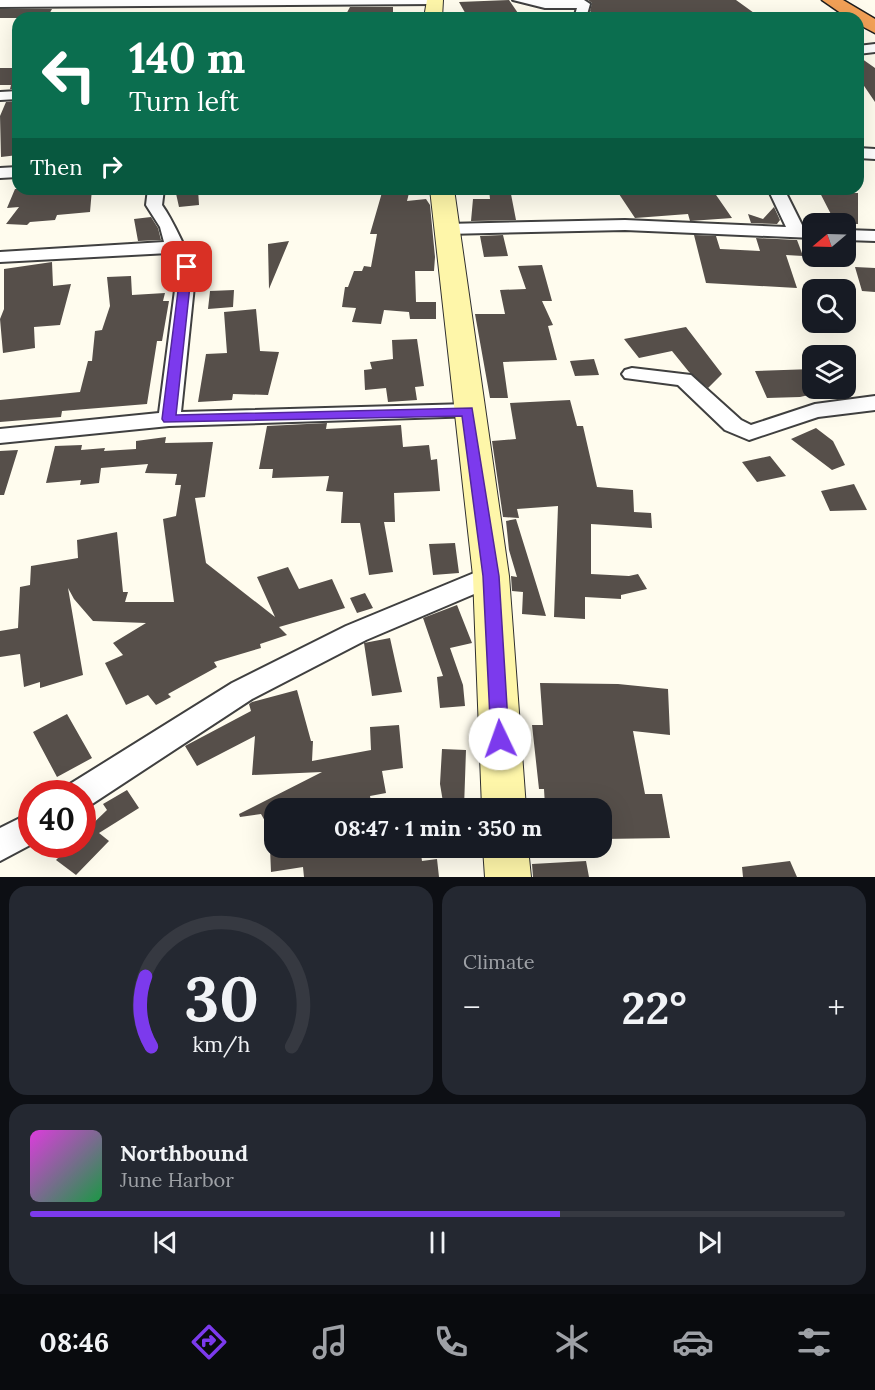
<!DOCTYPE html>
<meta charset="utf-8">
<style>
body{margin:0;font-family:Lora,serif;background:#242831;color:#f1f3f6;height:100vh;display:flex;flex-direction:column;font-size:22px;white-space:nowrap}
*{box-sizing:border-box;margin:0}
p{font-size:20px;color:#9ea1a6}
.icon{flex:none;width:33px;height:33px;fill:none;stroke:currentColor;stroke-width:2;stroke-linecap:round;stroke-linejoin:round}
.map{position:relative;height:877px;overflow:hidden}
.sheet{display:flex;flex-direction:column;gap:9px;padding:9px;background:#0d0f14;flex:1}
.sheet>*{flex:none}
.banner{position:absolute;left:12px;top:12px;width:852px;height:183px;border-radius:18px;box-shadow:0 6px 24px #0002;background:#0b6e4f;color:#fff;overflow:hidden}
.needle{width:39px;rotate:251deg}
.fabs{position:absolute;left:802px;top:213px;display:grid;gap:12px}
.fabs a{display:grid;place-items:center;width:54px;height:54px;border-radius:12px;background:#171b24;box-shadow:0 6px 24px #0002;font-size:30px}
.speed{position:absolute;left:18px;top:780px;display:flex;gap:12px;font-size:30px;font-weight:700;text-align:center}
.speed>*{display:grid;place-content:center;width:78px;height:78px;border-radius:50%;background:#171b24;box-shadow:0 6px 24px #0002;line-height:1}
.speed .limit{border:9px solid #d22;background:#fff;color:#111}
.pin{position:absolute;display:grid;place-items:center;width:51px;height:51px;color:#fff;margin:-26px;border-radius:12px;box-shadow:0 3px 9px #0006}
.me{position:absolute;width:66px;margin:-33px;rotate:357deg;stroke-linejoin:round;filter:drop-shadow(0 0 4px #0008)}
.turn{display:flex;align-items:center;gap:21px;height:126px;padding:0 18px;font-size:27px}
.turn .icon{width:78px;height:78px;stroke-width:2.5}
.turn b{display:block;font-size:42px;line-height:51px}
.then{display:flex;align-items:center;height:57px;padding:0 18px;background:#0003;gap:12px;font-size:22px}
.big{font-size:45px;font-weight:800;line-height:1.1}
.sheet .tile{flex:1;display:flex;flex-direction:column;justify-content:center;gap:9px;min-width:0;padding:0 21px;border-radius:18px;background:#242831}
.sheet .dial{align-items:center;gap:0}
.dial svg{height:156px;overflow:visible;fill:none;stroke:#363941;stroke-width:7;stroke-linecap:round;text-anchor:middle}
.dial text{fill:#f1f3f6;stroke:none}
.song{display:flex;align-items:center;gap:18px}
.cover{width:72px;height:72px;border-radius:9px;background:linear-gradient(135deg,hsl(300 70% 55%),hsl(140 70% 35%))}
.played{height:6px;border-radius:3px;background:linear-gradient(90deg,#7c3aed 65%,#363941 65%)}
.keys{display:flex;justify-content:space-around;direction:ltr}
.heat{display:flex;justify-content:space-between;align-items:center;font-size:33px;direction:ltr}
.sheet .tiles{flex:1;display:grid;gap:9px;grid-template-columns:1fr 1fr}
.tile:last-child{grid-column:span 2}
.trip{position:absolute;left:264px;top:798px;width:348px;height:60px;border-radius:18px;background:#171b24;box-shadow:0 6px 24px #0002;font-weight:800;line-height:60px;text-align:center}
.dock{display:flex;height:96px;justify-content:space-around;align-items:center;background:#090b0e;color:#9ea1a6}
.dock .icon{width:42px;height:42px}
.dock .current{color:#7c3aed}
.dock b{font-size:27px;color:#f1f3f6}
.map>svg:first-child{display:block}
.building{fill:#564f4a}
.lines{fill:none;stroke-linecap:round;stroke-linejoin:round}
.street-casing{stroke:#404040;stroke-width:4}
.secondary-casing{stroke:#2f2f2f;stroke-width:2}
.highway-casing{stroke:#1e1e1e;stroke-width:3}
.street{fill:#fff;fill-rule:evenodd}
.secondary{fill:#fef6a9;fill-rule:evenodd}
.highway{fill:#f3a157;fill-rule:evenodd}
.route{fill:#7c3aed;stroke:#51269a;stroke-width:1.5}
</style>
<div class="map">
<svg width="875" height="877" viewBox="0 0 875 877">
<rect width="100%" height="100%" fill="#fffcee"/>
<!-- building -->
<path class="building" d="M509,0L520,16L468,18L459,2Z
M588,0H736L761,18H595L590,11L592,3Z
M350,7H393V18H344Z
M0,9H52L47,18H0Z
M858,56L875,68V102L858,77Z
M0,68H18V89H10L11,85H0Z
M18,101V155L1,157L0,116L6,102Z
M15,189H92L90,212L57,215L55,220L30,222L27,225L6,224L19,207L7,208Z
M175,189H198L199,205L179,207Z
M383,189H410L407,201L426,199L430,205L435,257L434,271H415L416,302H436V319H410L409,312L384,310L381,324L352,322L356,308L342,307L345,287H348L354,271H362L364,266L371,267L377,234H370Z
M489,189H510L516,220L471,221L473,199H490Z
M643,189H670L675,195L714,192L732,218L690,221L688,214L635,218L619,194L645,192Z
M818,189H849L851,193H858V224H836Z
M774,207L780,220L777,224L751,223L748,214L763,219Z
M151,217L158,228L161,240L138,241L134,219Z
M503,235L508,256L484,257L480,236Z
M694,235L716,236L720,249L760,251L756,238L797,240L803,256L786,255L797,288L706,283Z
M289,241L269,289L268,244Z
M52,262L53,286L71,284L60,325L34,327L35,348L3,353L0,319L4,309V269Z
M542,265L552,301H542L553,325L548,326L557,360L503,362L508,398H490L475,314H505L500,290L526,289L518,266Z
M855,267L875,268V292L862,291Z
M131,276L132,295L165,293L163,301H169L162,341H157L147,404L62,411L61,417L0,422V400L80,392L88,361H92L95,331L102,330L110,306L107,277Z
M234,290L233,307L208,309L210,291Z
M256,309L260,351L279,352L268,395L233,394L232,400L198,402L206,354L227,353L224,312Z
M686,327L722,374L708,388L689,372L672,351L639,358L624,339Z
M417,339L424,386L415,387L417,400L388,402L386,388L365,390L364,370L372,369L370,362L393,359L392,340Z
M594,359L599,375L575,376L570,361Z
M813,369V394L800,397L767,398L755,371Z
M570,400L577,426H583L597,487L633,490L634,512L651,513L652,528L591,524V574L629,576L638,574L647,589L621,595V599L585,597V619L554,617L558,506L517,509L519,518L503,517L492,441L516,439L510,403Z
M327,423L326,429L401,425L403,447L429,445L431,460L437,459L440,491L394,493L395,522H384L393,572L369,575L360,523H341L343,492L326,491L329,476L272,478L273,469H259L267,426Z
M816,428L833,441L845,465L832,470L791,439Z
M166,437L165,443L213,442L205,497L195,498L206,563L275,617L257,577L288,567L299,589L332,579L345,608L279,627L287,635L260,644L261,648L214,662L217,667L168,694L171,697L156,705L148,695L126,705L105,663L123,655L113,643L146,623L93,621L74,599L68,588L83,675L40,688V682L24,687L20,654L0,657V631L18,628L20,587L30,585L31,566L78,558L77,540L117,532L123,592H128L125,602H174L163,519L176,516L181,485H175L177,474L145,473L148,464L101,468L99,483L80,485L81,480L46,483L55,446L82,445L81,450L105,448L104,451L136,449V441Z
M18,450L4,495H0V451Z
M770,456L786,476L757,482L742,462Z
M854,484L867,510L830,511L821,491Z
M516,519L539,593L546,616L522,614L523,592L512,591L511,576L517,577L509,550L506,521Z
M455,543L459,573L433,575L429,544Z
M365,593L373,608L357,613L350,598Z
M457,605L472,643L450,648L463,685L465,706L440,708L437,677L443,676L423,618Z
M390,638L402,692L372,696L364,643Z
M540,683L618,684L668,689L670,735L633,731L645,794H662L670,838L602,839V808L545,806L544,789H539L532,725H543Z
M297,690L311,741H313L312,761L371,750L370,727L399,725L403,768L382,771L386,793L370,796L372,808H339V802L295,808H274V837L261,814L240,817L239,814L322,772L252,775L255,736L197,766L185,746L251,711L249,704L252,702Z
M67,714L92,758L57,777L33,732Z
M442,749L466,750L464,808H444L440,784Z
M127,790L139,808L99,833L109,841L76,875L56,860L72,844H82V834L107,810L103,804Z
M270,848H420L422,861L437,859L439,877H304L303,867L271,872Z
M586,861L589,877H533L532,864Z
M790,861L797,877H743L742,867Z"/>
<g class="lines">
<defs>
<path id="street" d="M0,0H441L435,4L0,7Z
M513,0H584L590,4L586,18H574L577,8H545Z
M875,44V52L858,54V46Z
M18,91V99L0,100V92Z
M858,148L875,149V159L858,158Z
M18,167V177L0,178V168Z
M148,189H164L162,205C176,225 183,247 196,267L181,412L468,404L476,406L479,411L476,416L169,426L0,443V429L159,413L178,267L169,253L0,262V252L164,242L160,227L146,205Z
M768,189H784L803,227L813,228V238L625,230L446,234L437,229L446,224L625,220L786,227Z
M846,230L875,231V241L846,240Z
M632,368L691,375L741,420L751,425L815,404L875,396V410L818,417L749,440L725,430L678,385L625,378L622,374L625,370Z
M491,566L500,569L504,576L500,583L366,640L252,699L92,804L82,807V794H66L70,784L232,683L346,626Z
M32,812V844L0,861V828Z"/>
<path id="secondary" d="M427,0H443L442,18H424Z
M430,189H454L509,576L526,808H482L473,576Z
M483,848H528L531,877H485Z"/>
<path id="highway" d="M822,0H843L875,19V33L858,24V18H848Z"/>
</defs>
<!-- street casing -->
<use href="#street" class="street-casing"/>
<!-- secondary casing -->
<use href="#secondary" class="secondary-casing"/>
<!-- highway casing -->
<use href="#highway" class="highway-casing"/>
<!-- street -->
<use href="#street" class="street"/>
<!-- secondary -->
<use href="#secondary" class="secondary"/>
<!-- highway -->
<use href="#highway" class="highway"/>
</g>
<!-- route -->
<path class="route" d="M187,264L192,267L176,415L472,408L499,576L509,739L507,744L500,747L494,744L491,739L483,576L462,416L164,422L162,419L181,267Z"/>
</svg>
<div class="fabs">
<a><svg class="needle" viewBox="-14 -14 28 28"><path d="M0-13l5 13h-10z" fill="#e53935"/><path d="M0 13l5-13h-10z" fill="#9ea1a6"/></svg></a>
<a><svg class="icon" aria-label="search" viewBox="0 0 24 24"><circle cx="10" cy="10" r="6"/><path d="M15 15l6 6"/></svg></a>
<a><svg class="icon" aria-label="layers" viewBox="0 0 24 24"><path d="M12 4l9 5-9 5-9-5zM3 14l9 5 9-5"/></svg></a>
</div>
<div class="speed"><div class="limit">40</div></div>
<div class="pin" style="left:187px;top:267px;background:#d93025"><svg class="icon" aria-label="arrive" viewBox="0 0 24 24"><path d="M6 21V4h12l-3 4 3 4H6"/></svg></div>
<svg class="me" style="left:500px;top:739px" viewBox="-20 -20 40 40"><circle r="19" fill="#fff"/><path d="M0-13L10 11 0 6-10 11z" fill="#7c3aed"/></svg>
<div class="trip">08:47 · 1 min · 350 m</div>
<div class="banner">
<div class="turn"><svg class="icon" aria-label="left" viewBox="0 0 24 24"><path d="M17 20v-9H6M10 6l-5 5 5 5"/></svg><div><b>140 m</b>Turn left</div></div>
<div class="then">Then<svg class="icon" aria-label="right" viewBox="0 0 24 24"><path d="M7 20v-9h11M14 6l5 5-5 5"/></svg></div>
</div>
</div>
<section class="sheet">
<div class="tiles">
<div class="tile dial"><svg viewBox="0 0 100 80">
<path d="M14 69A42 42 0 1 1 86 69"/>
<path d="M14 69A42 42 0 0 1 11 33" stroke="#7c3aed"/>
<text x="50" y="56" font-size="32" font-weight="700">30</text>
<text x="50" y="72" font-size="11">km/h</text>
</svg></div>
<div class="tile"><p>Climate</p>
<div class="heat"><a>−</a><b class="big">22°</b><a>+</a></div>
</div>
<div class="tile">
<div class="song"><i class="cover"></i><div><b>Northbound</b><p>June Harbor</p></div></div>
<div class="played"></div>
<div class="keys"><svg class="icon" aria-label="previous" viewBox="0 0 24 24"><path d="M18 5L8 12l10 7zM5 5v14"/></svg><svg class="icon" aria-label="pause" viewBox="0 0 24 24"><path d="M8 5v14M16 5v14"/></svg><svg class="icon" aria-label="next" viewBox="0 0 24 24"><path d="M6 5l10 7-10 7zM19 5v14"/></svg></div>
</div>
</div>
</section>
<nav class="dock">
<b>08:46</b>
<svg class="icon current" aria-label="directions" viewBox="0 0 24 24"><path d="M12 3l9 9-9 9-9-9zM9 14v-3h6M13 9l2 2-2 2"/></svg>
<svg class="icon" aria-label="music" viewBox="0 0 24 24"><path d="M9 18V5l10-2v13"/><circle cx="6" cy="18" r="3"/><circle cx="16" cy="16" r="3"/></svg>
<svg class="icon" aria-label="phone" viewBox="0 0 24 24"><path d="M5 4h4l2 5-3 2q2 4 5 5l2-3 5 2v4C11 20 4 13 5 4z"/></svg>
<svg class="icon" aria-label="climate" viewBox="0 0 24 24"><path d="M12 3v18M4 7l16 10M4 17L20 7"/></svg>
<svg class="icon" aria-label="car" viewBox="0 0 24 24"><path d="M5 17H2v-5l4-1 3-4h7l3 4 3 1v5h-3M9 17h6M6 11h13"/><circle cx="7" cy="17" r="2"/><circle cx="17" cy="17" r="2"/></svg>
<svg class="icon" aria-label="filters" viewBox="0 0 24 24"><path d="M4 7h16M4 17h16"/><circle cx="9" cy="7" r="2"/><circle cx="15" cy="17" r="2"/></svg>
</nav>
